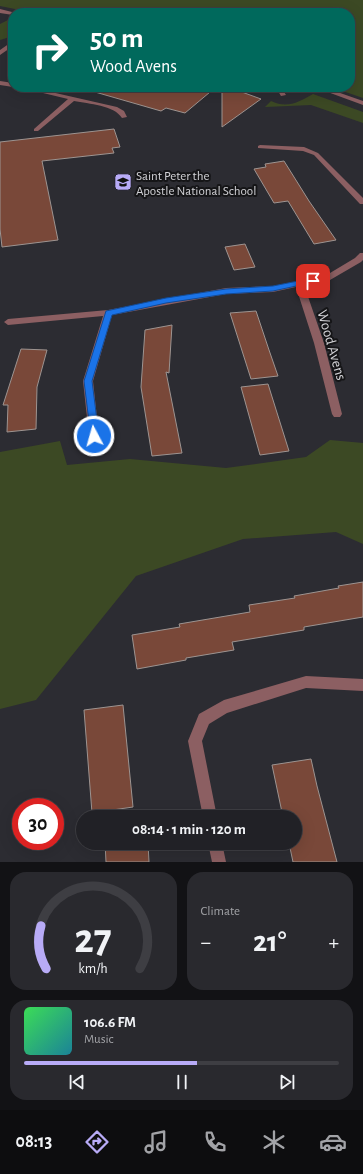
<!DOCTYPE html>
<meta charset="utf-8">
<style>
body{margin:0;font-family:"Alegreya Sans",sans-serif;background:#29292e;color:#f1f3f6;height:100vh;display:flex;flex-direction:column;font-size:15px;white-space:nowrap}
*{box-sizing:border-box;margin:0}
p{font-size:13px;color:#a2a3a7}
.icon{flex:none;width:22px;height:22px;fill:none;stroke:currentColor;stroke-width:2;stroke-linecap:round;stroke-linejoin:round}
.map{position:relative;height:862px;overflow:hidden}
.side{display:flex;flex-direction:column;gap:10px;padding:10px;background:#121215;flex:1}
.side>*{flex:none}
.hud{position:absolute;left:8px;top:8px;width:347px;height:84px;border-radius:16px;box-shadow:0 4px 16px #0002,0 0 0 1px #3e3e43;background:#00695c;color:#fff;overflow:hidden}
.speed{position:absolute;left:12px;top:798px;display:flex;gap:8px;font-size:20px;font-weight:700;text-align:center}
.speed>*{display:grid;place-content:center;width:52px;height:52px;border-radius:50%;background:#212126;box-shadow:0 4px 16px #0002,0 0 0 1px #3e3e43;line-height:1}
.speed .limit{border:6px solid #d22;background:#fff;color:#111}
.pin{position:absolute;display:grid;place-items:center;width:34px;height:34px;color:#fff;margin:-17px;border-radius:8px;box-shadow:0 2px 6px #0006}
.me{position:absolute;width:44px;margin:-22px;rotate:354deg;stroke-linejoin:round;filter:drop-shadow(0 0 3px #0008)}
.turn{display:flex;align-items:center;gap:14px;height:84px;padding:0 16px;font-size:18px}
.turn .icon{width:52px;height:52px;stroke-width:2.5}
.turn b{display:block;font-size:28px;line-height:34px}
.big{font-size:30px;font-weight:600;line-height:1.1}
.side .tile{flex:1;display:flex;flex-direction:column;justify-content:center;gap:6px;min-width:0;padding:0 14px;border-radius:16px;background:#29292e}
.side .dial{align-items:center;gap:0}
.dial svg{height:104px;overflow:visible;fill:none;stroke:#3e3e43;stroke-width:7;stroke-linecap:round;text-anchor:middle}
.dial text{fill:#f1f3f6;stroke:none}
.song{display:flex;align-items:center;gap:12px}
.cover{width:48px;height:48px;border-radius:6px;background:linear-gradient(135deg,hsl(130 70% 55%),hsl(190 70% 35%))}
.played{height:4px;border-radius:2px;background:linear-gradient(90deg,#b8abf7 55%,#3e3e43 55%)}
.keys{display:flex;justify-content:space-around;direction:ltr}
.heat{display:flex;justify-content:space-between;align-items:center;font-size:22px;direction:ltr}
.side .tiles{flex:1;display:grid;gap:10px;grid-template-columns:1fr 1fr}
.tile:last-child{grid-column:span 2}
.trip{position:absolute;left:76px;top:810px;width:226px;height:40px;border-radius:20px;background:#212126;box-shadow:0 4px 16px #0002,0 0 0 1px #3e3e43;font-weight:600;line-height:40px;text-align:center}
.dock{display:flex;height:64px;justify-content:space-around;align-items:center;background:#0d0d0f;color:#a2a3a7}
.dock .icon{width:28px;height:28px}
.dock .current{color:#b8abf7}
.dock b{font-size:18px;color:#f1f3f6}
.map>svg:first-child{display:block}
.green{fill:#3c4924}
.building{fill:#794839;stroke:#9d9491}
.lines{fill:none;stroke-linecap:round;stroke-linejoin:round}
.minor{fill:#8c5f62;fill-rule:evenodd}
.route{fill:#1a73e8;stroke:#114b97}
.labels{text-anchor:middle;stroke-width:4;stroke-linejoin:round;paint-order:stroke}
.far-poi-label{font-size:13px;fill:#d3d3d7;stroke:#151517;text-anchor:start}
.street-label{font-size:15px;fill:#d3d3d7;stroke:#151517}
</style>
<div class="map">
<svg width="363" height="862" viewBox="0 0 363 862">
<rect width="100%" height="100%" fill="#2c2c32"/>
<!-- green -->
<path class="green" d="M0,0H363V98L331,87H350V13H35L0,6Z
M10,19L13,20V36L0,40V24Z
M313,94L363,112V123L311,105L265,107L271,101C287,109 299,102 313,94Z
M330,440L363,443V544L336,532L243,539L136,576L36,700L0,709V452L60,441L67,465L130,459L226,468L306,457Z"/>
<!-- building -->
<path class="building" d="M96,87H216L185,113L166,108L161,111L95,92Z
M222,87H228L261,99L222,127Z
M114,129L120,147L112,148L114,153L42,161L58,240L2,247L0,229V142Z
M284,161L309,201L336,240L314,244L288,201L274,203L254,169L266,167L265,164Z
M245,244L255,267L234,270L225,247Z
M256,311L269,350L278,376L251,379L230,313Z
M172,325L169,373L166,372L182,453L152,456L141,387L145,330Z
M21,349L47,350L37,387L36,429L7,432L8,405H3Z
M268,384L289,451L260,455L241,387Z
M363,582V617L304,627V630L232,642L234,650L186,658V660L137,669L132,635L180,627L179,624L250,612L249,605L295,598L294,596L339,588L338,586Z
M123,705L133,807L92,813L84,710Z
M311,759L317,786L337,862H293L289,843H295V817H283L272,765Z
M105,843H148L149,862H106Z"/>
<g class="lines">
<!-- minor -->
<path class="minor" d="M0,9L16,13H13V15L0,13Z
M13,41V46L0,55V50Z
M0,81L13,83V87L0,85Z
M18,87H29L117,107L124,111L127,117L122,118C114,105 89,104 74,101L38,131H34V129L68,99Z
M267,87L282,89L286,95L281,96L278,91Z
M314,87H323L363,101V105Z
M260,145L304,147L318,153L363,198V204H360L314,155L303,151L258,148V146Z
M360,253H363V260L361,262L330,280L304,285L324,343L342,414L340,417H334L332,414L314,343L296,287L273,292L226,294L112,315L93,381L99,436L98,439H90L89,436L83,381L103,316L8,325L4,322L8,319L108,310L226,288L273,286L325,276L355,258Z
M306,676L363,679V691L306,688L227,713L209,724L202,741L217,817H203L188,741L199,714L224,700Z
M208,843H222L226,862H212Z"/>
</g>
<!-- route -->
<path class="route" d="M313,278L316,281L315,282L273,291L226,294L166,303L112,315L92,381L99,436L94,439L91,438L84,381L106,311L166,298L226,289L273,286Z"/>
<!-- icons -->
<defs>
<symbol id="school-square" viewBox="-11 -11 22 22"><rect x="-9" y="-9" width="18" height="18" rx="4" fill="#b8abf7" stroke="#151517"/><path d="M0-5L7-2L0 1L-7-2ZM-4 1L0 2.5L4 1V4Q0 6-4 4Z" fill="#111"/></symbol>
</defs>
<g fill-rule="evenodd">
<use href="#school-square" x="113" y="172" width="20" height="20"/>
</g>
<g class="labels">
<!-- far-poi labels -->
<g class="far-poi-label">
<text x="136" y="180">Saint Peter the<tspan x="136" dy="15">Apostle National School</tspan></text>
</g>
<!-- street labels -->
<g class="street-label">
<text transform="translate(332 345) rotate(74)" y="5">Wood Avens</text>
</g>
</g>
</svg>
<div class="speed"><div class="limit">30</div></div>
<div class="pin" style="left:313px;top:281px;background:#d93025"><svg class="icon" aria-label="arrive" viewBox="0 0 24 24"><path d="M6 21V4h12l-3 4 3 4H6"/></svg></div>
<svg class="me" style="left:94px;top:436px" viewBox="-20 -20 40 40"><circle r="17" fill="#1a73e8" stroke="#fff" stroke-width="3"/><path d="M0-11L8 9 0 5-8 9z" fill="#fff"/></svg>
<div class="trip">08:14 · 1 min · 120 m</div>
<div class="hud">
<div class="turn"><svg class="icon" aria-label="right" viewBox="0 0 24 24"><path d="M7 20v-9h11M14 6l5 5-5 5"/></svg><div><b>50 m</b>Wood Avens</div></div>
</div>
</div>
<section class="side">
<div class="tiles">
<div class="tile dial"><svg viewBox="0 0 100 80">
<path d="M14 69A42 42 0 1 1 86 69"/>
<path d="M14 69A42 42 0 0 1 10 36" stroke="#b8abf7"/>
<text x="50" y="56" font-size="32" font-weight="700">27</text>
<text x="50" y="72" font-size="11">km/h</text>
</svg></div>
<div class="tile"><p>Climate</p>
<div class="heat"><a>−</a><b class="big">21°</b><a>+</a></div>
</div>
<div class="tile">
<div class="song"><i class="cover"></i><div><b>106.6 FM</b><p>Music</p></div></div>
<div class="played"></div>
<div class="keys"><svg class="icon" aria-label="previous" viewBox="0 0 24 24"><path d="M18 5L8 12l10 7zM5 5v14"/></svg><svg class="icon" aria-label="pause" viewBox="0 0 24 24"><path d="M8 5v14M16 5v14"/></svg><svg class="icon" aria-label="next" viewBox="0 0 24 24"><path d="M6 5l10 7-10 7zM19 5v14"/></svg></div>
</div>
</div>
</section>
<nav class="dock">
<b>08:13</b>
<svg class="icon current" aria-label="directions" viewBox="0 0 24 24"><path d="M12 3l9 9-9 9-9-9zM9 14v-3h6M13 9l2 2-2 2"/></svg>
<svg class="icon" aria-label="music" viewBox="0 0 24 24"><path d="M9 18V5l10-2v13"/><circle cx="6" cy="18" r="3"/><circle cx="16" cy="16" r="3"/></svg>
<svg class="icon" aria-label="phone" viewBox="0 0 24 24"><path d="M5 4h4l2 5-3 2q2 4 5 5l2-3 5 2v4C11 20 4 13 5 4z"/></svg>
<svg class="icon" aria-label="climate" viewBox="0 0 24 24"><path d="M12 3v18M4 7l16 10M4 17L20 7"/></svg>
<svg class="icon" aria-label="car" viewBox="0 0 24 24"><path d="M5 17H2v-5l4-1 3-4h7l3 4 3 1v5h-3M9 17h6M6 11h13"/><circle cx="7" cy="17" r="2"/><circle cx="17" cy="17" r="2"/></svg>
</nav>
